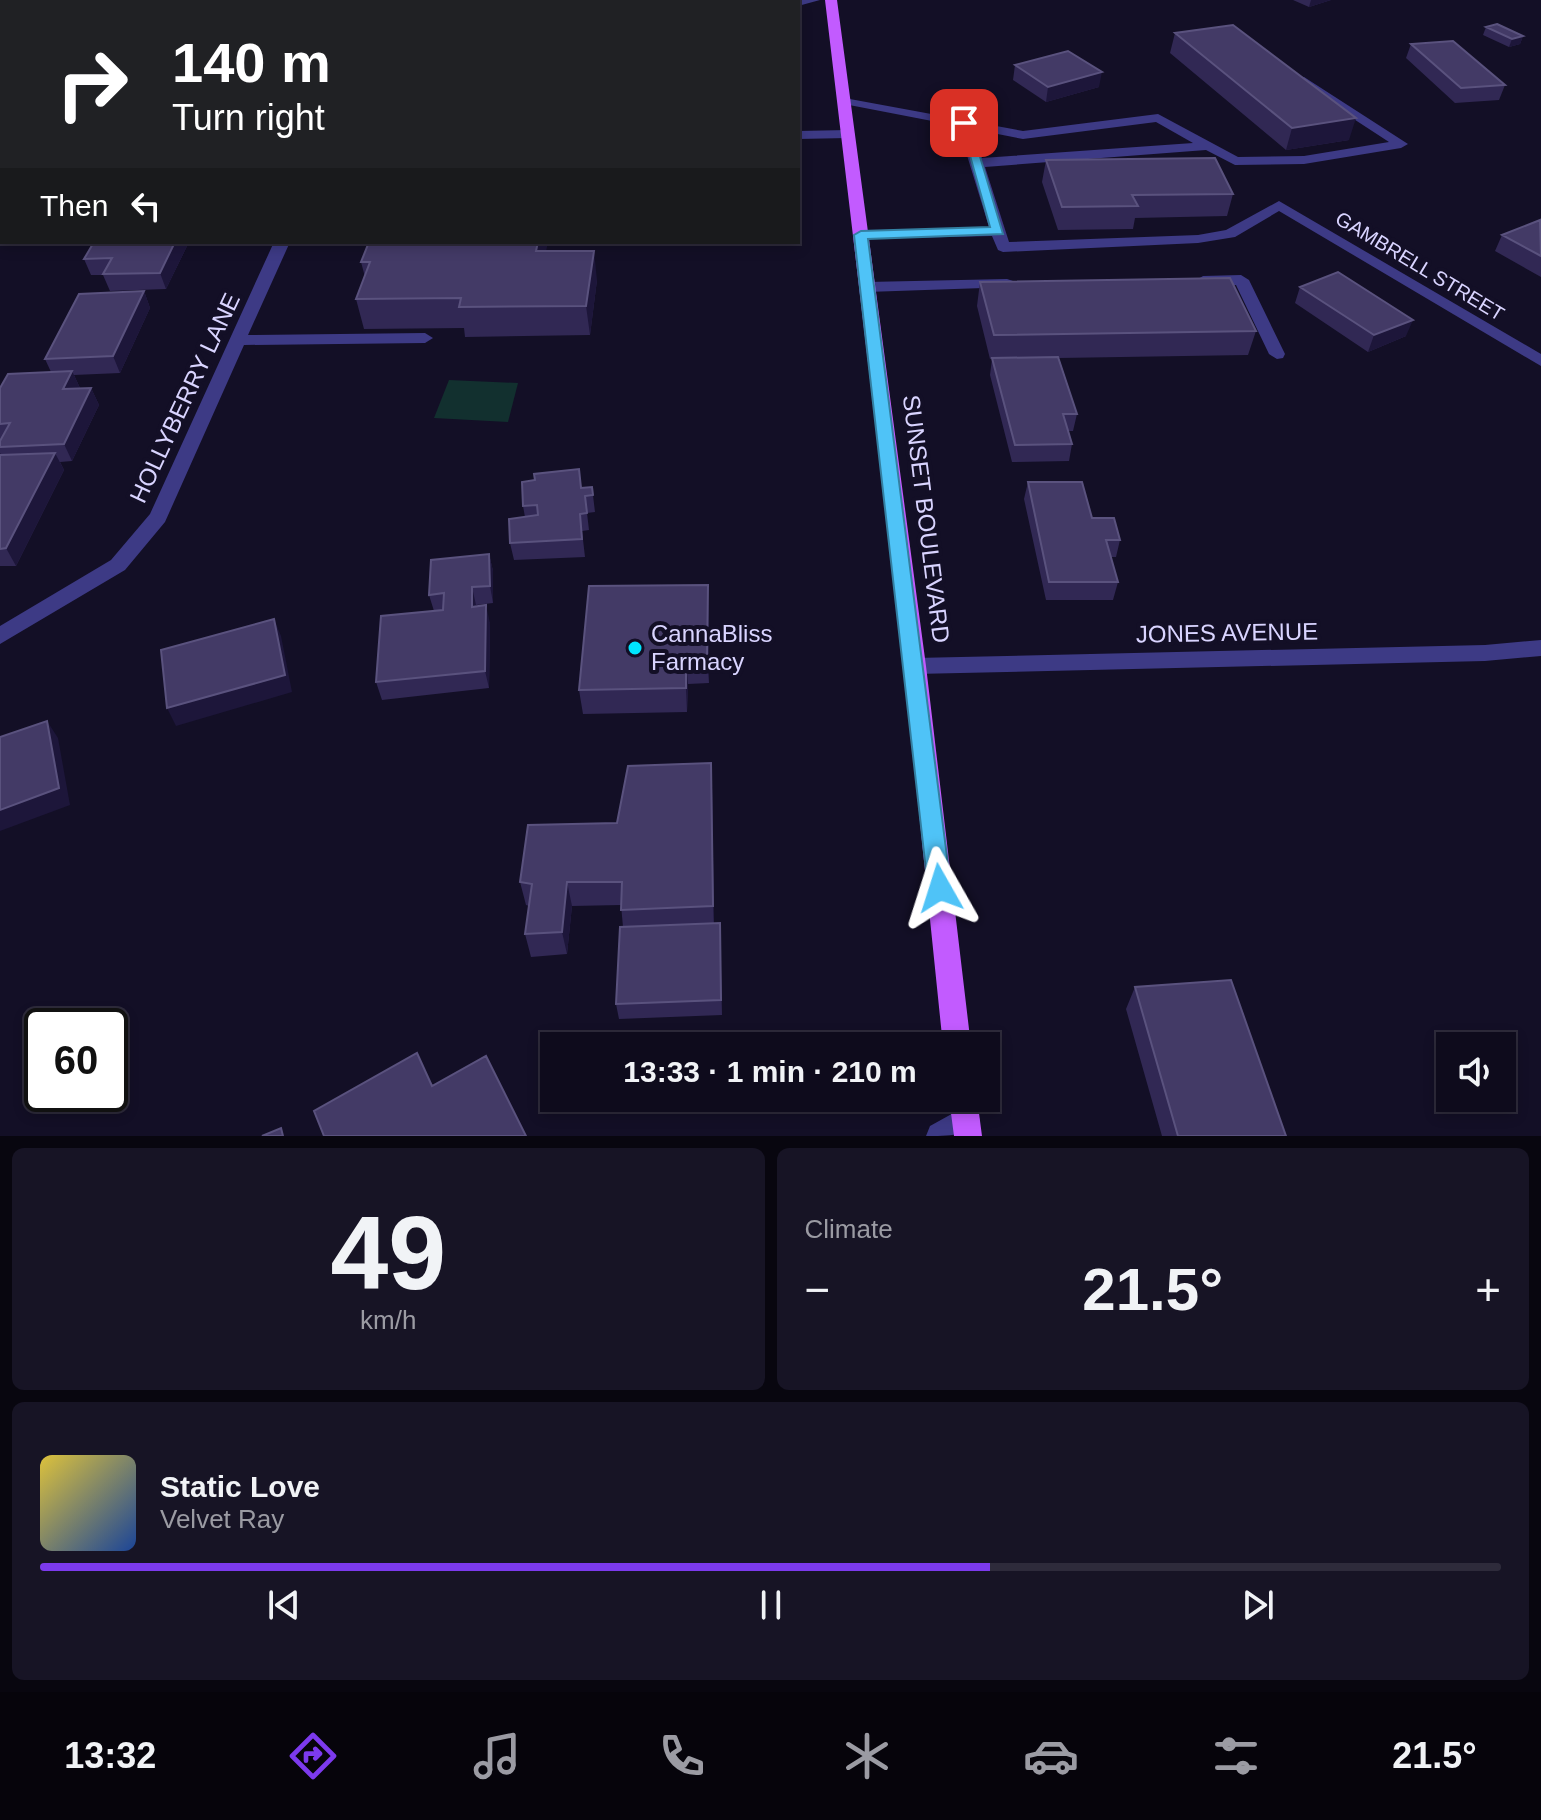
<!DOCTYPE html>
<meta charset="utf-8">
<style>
body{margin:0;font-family:Arial,sans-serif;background:#171425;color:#f1f3f6;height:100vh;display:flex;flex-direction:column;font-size:30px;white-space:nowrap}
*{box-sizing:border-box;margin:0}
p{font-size:26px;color:#9b9ba3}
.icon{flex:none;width:44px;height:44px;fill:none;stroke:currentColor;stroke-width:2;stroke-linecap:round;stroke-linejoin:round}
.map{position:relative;height:1136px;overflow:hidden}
.details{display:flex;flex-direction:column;gap:12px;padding:12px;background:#08060f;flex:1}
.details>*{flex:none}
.top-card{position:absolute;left:0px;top:0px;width:800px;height:244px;box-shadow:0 4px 12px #0003,0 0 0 2px #2e2b3b;background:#202124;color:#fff;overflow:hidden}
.buttons{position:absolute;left:1436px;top:1032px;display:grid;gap:16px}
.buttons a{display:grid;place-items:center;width:80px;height:80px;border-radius:0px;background:#0e0b1c;box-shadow:0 4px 12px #0003,0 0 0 2px #2e2b3b;font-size:40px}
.speed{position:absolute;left:24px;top:1008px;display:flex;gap:16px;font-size:40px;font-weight:700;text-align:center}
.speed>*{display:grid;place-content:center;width:104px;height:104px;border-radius:50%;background:#0e0b1c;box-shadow:0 4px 12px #0003,0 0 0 2px #2e2b3b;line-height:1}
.speed .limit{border:4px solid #111;border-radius:12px;background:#fff;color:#111}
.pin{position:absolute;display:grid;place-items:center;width:68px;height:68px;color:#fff;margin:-34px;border-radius:16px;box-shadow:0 4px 12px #0006}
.me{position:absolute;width:88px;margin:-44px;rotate:354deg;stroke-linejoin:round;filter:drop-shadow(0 0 6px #0008)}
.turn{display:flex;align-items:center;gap:28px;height:168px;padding:0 40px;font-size:36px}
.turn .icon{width:104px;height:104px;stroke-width:2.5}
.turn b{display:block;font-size:56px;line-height:68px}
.then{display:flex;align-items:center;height:76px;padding:0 40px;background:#0003;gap:16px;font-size:30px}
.big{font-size:60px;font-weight:600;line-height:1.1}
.details .tile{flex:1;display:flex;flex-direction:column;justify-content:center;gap:12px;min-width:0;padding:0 28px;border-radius:12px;background:#171425}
.details .dial{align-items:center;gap:0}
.dial b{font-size:104px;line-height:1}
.song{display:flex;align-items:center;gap:24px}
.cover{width:96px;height:96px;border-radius:12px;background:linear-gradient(135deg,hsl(50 70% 55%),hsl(220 70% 35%))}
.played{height:8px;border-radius:4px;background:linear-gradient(90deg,#7c3aed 65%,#2e2b3b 65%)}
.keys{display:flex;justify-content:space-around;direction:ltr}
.heat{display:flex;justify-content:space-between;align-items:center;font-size:44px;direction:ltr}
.details .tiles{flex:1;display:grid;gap:12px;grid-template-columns:1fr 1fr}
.tile:last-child{grid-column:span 2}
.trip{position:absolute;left:540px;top:1032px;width:460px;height:80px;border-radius:0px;background:#0e0b1c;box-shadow:0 4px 12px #0003,0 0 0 2px #2e2b3b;font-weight:600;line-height:80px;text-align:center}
.dock{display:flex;height:128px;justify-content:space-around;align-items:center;background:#06040b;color:#9b9ba3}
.dock .icon{width:56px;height:56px}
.dock .on{color:#7c3aed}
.dock b{font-size:36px;color:#f1f3f6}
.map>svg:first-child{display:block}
.green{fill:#12302f}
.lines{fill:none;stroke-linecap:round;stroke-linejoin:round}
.minor{fill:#3d3a85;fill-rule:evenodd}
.major{fill:#c25bff;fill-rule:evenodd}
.wall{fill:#312854}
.shaded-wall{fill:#1d163a}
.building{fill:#433a66;stroke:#5a527e;stroke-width:2}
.route{fill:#4fc3f7;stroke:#337fa1;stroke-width:2}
.poi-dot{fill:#00e5ff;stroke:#130f26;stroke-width:3}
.labels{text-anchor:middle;stroke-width:8;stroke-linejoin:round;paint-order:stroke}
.far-street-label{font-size:20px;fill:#d9d4ff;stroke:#130f26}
.street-label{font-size:24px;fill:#d9d4ff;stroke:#130f26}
.poi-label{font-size:24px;fill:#d9d4ff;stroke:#130f26;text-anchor:start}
</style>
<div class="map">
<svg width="1541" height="1136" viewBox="0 0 1541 1136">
<rect width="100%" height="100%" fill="#130f26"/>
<!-- green -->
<path class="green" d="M449,380L518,383L508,422L434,418Z"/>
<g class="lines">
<!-- minor -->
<path class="minor" d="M796,0H820L798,6V2H793Z
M1304,77L1408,144L1401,148L1304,164L1235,165L1206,150L985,167L1009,242L1198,235L1226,230L1279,201L1541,354V366L1279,211L1235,237L1198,243L1003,252L998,250L992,236L861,239L854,235L861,231L989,227L958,126L844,104L839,103V97L1023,131L1158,114L1238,157L1304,156L1389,142L1300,84L1298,81ZM1156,122L1193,143L982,158L972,129L1023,139Z
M798,131L848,130L855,134L848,138L798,139Z
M0,158H2V166H0Z
M274,242H290L248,335L425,333L433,338L425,343L244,345L165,522L125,570L0,644V626L111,560L150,514Z
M1241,275L1249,280L1285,354L1283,358L1277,359L1269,354L1236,285L1203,286L1195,281L1203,276Z
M1007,279L1013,281V287L867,292L859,287L867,282Z
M1541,640V656L1485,661L915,674L907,672L904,666L907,660L915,658L1485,645Z
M966,1106L976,1110L980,1120C971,1136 947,1136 926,1136L930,1126Z"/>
<!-- major -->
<path class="major" d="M825,0H837L926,666L971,1046H943L904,666Z
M949,1098H977L982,1136H954Z"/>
</g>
<!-- wall -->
<path class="wall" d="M568,0H617V2H568Z
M1293,0H1331L1309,7Z
M1486,27L1523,36L1520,44L1509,47L1483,35Z
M1175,33L1349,140L1286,150L1170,53Z
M1411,44L1505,85L1499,100L1455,103L1406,58Z
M1015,65L1099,87L1046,102L1013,80Z
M1046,160L1233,194L1227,216L1135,218L1133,229L1058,230L1042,182Z
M1541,220V277L1495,251L1502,235Z
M189,242L166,289L110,291L103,275H91L84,259Z
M546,251L597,280L590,335L465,337L464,328L364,329L356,299L365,277L361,262Z
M980,282L1256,331L1248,355L1059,358L1077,414L1073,431H1068L1072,444L1069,461L1012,462L990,375L992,359H990L977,306Z
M1300,287L1406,336L1368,352L1295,303Z
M144,291L150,308L120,373L74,375L80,388H91L99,405L72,461L60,462L64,470L16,566H0V455H1L0,453V388L51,372L45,359Z
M1028,482L1092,518L1120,540L1116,557H1111L1118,582L1113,600H1046L1024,499Z
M592,487L595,512L587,513L589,530L582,531L585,557L514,560L510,543L525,517L523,506L582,488Z
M489,554L493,571V603L476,605V606L490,623L489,688L382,700L376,682L434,611L429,595Z
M709,610V683L688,684L687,712L583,714L579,690Z
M712,787L714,924L720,923L722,1015L619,1019L616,1004L623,927L621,905L572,906L567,954L531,957L525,934L529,906L526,905L520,882L617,823Z
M1135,987L1286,1136H1162L1126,1009Z"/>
<!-- shaded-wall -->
<path class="shaded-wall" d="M13,0H63V1L14,2Z
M1311,0H1331L1309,7Z
M1523,36L1520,44L1509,47L1512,39Z
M1102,72L1099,87L1046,102L1048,87Z
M1356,118L1349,140L1286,150L1292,128Z
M0,211H2V229H0Z
M175,242H189L166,289L160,273Z
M538,242H548L540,280L536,251Z
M594,251L597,280L590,335L586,306Z
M144,291L150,308L120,373L113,356Z
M1413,320L1406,336L1368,352L1374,335Z
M72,371L80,388L63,389Z
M91,388L99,405L72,461L64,444Z
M55,453L64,470L16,566L6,548Z
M489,554L493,571V603L490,586Z
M708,585L709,610V683L707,659Z
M472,587L476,605V624L472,607Z
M486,605L490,623L489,688L485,671Z
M274,619L281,636L292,692L176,726L167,708Z
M686,659L688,684L687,712L686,688Z
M47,721L58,738L70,805L0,831V810Z
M711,763L712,787L714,929L713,906Z
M567,882L572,906L567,954L562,932Z"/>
<!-- building -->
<path class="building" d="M297,0H360L361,2H284Z
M1497,24L1523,36L1512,39L1486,27Z
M1233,25L1356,118L1292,128L1175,33Z
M1453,41L1505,85L1461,88L1411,44Z
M1068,51L1102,72L1048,87L1015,65Z
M1215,158L1233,194L1132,195L1138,206L1062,207L1046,160Z
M0,187H2V211H0Z
M1540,220L1541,256L1502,235Z
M94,242H175L160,273L103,274L112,258L84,259Z
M369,242H538L536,251H594L586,306L459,307L461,298L356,299L370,262H361Z
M1338,272L1413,320L1374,335L1300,287Z
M1230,278L1256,331L994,335L980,282Z
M144,291L113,356L45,359L79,294Z
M1058,357L1077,414H1063L1072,444L1015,445L992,358Z
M72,371L63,389L91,388L64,444L0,447V441L10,423L0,424V388L8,374Z
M55,453L6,548L0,549V455Z
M579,469L581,488L592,487L593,495L585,496L587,513L580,514L582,539L510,543L509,519L538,515L537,505L523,506L522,482L535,480L534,474Z
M1028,482H1082L1092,518H1114L1120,540H1106L1118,582H1049Z
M489,554L490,586L472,587V607L486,605L485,671L376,682L381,616L443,610L444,593L429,595L431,560Z
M708,585L707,659H686V688L579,690L589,586Z
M274,619L285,675L167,708L161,650Z
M47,721L59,788L0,810V737Z
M711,763L713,906L621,910L622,882H567L562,932L525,934L532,884L520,882L528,825L617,823L628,766Z
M720,923L721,1000L616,1004L620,927Z
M1231,980L1286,1136H1178L1135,987Z
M417,1053L432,1086L486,1056L526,1136H324L314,1111Z
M281,1128L283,1136H262Z"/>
<!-- route -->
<path class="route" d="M960,120L970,123L1003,234L868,239L951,888L948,895L940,898L932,895L928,888L854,235L861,231L990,227Z"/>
<!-- markers -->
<circle class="poi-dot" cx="635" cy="648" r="8"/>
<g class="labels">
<!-- far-street labels -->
<g class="far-street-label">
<text transform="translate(1420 266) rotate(31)" y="7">GAMBRELL STREET</text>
</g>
<!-- street labels -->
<g class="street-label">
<text transform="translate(185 398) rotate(-65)" y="8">HOLLYBERRY LANE</text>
<text transform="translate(926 519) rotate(83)" y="8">SUNSET BOULEVARD</text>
<text transform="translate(1227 633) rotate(-1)" y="8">JONES AVENUE</text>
</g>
<!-- poi labels -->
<g class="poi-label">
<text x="651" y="642">CannaBliss<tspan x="651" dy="28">Farmacy</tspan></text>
</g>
</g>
</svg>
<div class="buttons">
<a><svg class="icon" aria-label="sound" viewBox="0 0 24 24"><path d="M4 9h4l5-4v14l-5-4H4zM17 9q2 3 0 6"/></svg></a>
</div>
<div class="speed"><div class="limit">60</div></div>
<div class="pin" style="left:964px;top:123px;background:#d93025"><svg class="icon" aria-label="arrive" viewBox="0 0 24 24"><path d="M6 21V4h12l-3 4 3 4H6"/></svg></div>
<svg class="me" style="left:940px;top:888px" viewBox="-20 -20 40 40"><path d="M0-17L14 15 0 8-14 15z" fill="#4fc3f7" stroke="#fff" stroke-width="4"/></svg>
<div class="trip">13:33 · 1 min · 210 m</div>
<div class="top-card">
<div class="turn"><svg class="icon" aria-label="right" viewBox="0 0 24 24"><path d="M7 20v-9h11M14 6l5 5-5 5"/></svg><div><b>140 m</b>Turn right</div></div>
<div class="then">Then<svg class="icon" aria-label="left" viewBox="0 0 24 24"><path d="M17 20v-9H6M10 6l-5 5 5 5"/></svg></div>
</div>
</div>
<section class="details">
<div class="tiles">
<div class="tile dial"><b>49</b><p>km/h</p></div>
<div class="tile"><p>Climate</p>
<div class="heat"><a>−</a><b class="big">21.5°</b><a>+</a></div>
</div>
<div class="tile">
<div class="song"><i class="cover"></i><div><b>Static Love</b><p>Velvet Ray</p></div></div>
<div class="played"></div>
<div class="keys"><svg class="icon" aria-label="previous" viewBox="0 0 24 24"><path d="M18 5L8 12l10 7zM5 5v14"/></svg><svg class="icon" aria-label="pause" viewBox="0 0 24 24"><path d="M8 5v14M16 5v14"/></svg><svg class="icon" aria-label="next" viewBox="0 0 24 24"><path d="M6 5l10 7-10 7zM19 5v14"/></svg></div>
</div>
</div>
</section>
<nav class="dock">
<b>13:32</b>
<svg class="icon on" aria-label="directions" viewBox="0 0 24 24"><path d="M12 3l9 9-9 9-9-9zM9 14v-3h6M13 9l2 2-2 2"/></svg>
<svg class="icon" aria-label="music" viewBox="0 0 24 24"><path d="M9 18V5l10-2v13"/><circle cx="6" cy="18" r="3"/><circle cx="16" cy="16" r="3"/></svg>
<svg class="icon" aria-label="phone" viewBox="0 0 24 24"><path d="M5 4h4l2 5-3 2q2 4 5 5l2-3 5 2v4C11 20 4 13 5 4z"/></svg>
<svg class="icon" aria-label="climate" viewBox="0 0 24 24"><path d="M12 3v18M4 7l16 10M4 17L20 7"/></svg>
<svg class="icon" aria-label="car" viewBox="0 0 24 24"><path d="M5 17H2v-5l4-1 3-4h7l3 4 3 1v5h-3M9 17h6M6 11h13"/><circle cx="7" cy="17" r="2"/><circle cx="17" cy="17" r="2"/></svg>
<svg class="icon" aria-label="filters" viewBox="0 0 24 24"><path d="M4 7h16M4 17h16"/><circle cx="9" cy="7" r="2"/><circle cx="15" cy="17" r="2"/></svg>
<b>21.5°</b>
</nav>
